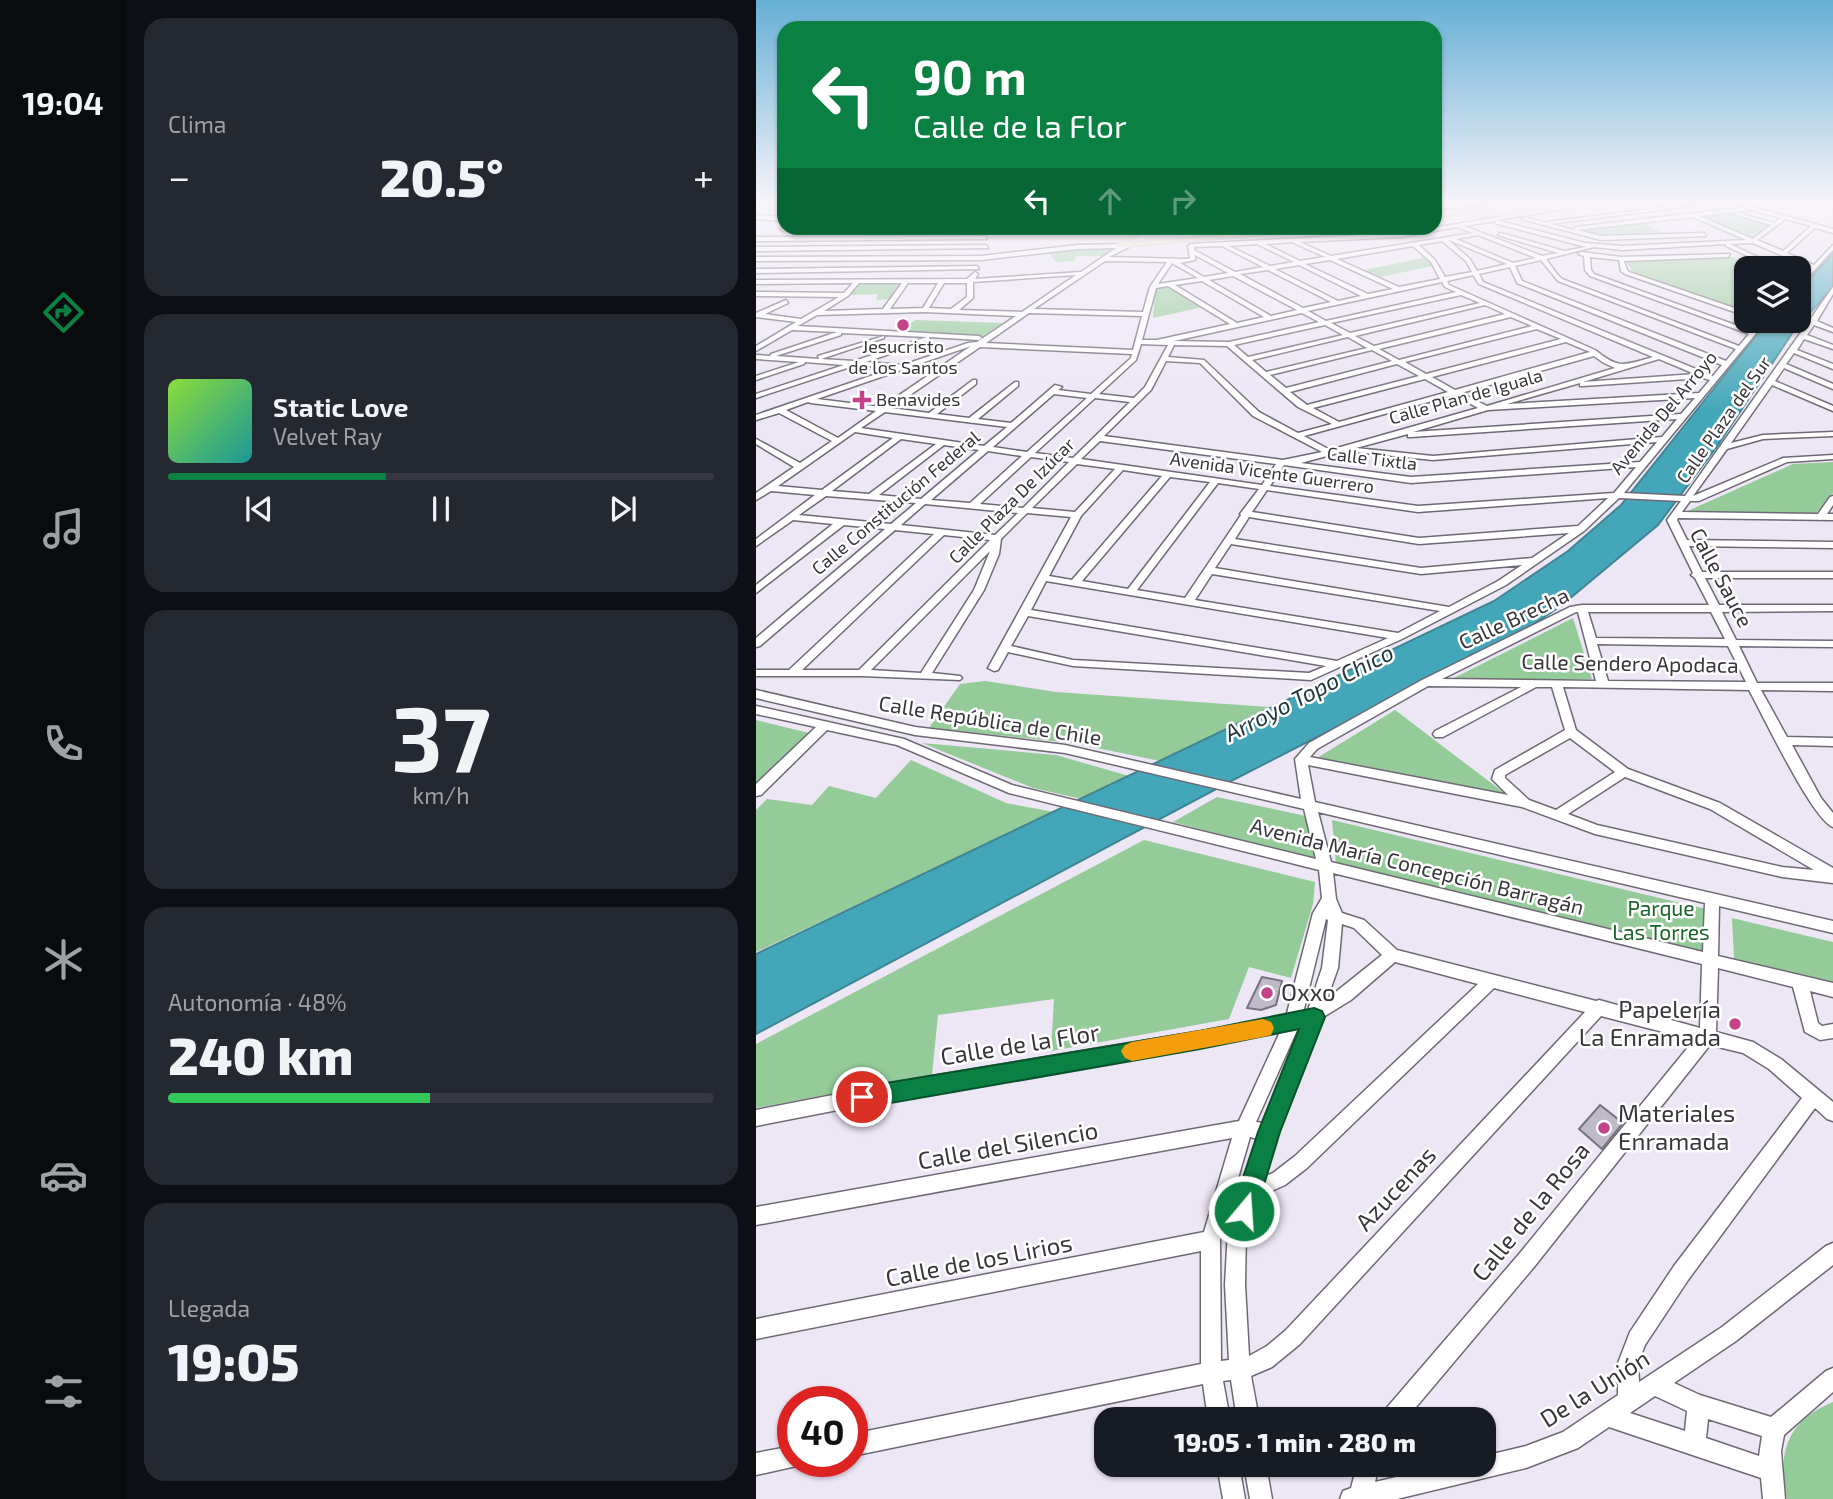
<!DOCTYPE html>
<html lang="es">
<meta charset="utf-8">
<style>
body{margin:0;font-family:"Exo 2",sans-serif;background:#242831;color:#f1f3f6;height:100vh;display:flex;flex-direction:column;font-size:26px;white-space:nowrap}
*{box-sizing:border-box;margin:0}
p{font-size:23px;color:#9ea1a6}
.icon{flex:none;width:38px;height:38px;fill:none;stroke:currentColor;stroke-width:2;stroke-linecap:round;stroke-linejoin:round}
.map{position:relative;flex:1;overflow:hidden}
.panel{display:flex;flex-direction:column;gap:18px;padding:18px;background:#0d0f14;width:630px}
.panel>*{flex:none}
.top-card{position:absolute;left:21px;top:21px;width:665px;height:214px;border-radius:21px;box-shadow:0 2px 5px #0004;background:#0b8043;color:#fff;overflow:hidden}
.buttons{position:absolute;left:978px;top:256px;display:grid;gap:14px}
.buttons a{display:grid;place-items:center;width:77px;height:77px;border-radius:14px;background:#171b24;box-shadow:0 2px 5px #0004;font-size:35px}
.speed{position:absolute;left:21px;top:1386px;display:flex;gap:14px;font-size:35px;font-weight:700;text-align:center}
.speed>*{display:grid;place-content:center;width:91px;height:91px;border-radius:50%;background:#171b24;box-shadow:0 2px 5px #0004;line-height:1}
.speed .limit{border:10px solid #d22;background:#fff;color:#111}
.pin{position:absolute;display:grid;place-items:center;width:60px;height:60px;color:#fff;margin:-30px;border:4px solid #fff;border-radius:50%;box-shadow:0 2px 7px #0007}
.me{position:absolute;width:77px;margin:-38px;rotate:18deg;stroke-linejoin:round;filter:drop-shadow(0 0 5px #0008)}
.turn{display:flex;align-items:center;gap:24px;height:147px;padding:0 21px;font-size:32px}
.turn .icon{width:91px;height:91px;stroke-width:2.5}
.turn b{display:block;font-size:49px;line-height:60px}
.lanes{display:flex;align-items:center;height:66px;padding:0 21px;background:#0003;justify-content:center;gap:35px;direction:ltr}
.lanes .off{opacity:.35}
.big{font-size:52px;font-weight:800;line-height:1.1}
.panel .card{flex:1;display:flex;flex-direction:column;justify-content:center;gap:10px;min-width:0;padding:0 24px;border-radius:21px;background:#242831}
.panel .dial{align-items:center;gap:0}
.dial b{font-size:91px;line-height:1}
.song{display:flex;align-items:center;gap:21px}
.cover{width:84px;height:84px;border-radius:10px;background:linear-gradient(135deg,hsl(90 70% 55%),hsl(180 70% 35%))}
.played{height:7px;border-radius:4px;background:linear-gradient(90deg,#0b8043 40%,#363941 40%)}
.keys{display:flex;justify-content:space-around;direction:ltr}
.heat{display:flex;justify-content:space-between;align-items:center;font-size:38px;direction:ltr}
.charge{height:10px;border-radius:5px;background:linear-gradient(90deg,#34c759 48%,#363941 0)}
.trip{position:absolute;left:338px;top:1407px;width:402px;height:70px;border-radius:21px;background:#171b24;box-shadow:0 2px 5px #0004;font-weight:800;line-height:70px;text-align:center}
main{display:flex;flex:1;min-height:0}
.dock{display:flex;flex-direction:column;width:126px;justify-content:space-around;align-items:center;background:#090b0e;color:#9ea1a6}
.dock .icon{width:49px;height:49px}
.dock .on{color:#0b8043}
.dock b{font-size:32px;color:#f1f3f6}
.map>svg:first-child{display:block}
.green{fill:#94cb99}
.water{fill:#43a7b9;stroke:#408593;stroke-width:2}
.building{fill:#c0b9c8;stroke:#78727f;stroke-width:2}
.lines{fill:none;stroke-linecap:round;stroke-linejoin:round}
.minor-casing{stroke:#6f6875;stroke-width:3}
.major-casing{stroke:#cbcbcc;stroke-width:3}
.minor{fill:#fff;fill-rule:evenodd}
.major{fill:#f6deb6;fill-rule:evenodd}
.route{fill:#0b8043;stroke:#07532c;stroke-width:2}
.slow{fill:#f59e0b}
.poi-dot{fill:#c4428a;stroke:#fff;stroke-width:2.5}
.labels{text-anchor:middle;stroke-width:5;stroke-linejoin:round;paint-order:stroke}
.far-poi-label{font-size:18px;fill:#38363b;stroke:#fff}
.far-street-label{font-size:18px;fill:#38363b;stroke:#fff}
.street-label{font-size:21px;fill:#38363b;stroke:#fff}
.park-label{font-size:21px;fill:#196529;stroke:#fff}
.water-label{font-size:23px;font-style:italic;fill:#21383d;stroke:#fff}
.near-poi-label{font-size:24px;fill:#38363b;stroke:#fff;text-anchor:start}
.near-street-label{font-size:24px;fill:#38363b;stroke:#fff}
</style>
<main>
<nav class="dock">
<b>19:04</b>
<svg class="icon on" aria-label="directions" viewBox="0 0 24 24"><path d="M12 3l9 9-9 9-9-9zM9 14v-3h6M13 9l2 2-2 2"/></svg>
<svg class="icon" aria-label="music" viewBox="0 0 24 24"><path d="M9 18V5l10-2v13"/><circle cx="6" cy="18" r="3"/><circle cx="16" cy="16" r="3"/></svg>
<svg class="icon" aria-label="phone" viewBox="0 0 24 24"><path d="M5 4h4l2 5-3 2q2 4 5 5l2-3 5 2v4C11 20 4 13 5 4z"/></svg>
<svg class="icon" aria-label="climate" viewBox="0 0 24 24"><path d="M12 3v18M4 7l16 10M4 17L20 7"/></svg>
<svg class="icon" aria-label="car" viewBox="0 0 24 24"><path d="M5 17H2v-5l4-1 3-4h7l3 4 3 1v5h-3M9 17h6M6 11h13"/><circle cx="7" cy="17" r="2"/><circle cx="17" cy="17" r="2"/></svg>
<svg class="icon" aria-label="filters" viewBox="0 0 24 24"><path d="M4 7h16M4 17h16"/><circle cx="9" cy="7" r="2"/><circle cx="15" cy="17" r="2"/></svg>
</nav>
<section class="panel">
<div class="card"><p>Clima</p>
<div class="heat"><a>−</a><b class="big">20.5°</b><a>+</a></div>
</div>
<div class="card">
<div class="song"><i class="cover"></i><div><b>Static Love</b><p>Velvet Ray</p></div></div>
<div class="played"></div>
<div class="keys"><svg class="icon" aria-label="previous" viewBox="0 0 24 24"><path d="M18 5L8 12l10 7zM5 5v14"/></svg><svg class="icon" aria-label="pause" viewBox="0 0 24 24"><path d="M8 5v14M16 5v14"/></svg><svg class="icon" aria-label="next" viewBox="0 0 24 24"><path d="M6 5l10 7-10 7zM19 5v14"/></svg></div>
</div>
<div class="card dial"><b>37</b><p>km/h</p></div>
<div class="card"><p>Autonomía · 48%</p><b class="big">240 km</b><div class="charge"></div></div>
<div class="card"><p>Llegada</p><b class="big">19:05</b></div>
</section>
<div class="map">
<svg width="1077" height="1499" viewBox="0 0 1077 1499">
<rect width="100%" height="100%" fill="#ede6f5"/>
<!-- green -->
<path class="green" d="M973,213L1015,225L997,240L942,216Z
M886,222L913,236H842L821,232Z
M324,248H357L347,256H320L319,261L300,262L293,252Z
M671,257L677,266L624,277L608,270Z
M977,257L1003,268H990V311L876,272L871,262Z
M102,284H142L145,285L134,299L120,300L122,294L92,295Z
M410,286L447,307L397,318L399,287Z
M160,320L247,323L225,337L142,332Z
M1077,462V493L1058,516L927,513L1037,464Z
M817,618L836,679H696Z
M229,681L300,692L513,707L404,761L317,743L173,728L204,684Z
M639,710L751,795L561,758Z
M0,720L53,733L0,783Z
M166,743L300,755L373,776L330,800L277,788Z
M155,760L250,803L298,812L0,952V810L11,799L56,805L73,786L120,798Z
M461,797L550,816L561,860L417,822Z
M576,820L950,909L949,955L580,864Z
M388,840L559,882L557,904L535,978L493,967L473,1019L295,1051L298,999L182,1015L176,1075L0,1108V1044Z
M976,918L1077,942V983L978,959Z
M1077,1402V1499H1031C1021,1452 1031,1421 1077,1402Z"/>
<!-- water -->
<path class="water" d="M1077,253V287L1037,332L962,445L902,525L806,605L765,633L477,780L0,1034V954L738,601L812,551L865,505L1007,327L1014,320H1043V291Z"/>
<!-- building -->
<path class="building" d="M506,977L526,981L520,1005L505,1010L491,1008Z
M844,1105L867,1123L846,1149L823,1129Z"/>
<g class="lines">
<defs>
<path id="minor" d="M752,201H769L679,210V208Z
M961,201H974L794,224L791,222Z
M0,203H28V205H0Z
M817,205L819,207L740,220L829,243L866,246L990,240L937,217L821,230L845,236L948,233L950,236L845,240L765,219L768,217L818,230L820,227L990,207L988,206L990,205L1077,229V233L1059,228L1031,253L1058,265L1077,245V250L1043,287V281L1055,268L997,243L974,244L1025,268H1017L970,246V244L866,250L838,247L790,259L801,274L806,279L983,346L993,334L834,276L829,270L828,256L822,254L825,252L865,257L974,254L972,257L868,261L871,270L873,272L990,312V316L869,274L865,271L863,260L834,257L835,270L838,274L996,331L1004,320H1011L868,493L929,496L1077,287V294L1061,321L1077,328V332L1058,325L1051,335L1077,345V349L1048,339L1041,350L1077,364V369L1038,353L1030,364L1077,384V389L1028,368L1019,381L1077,406V411L1016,385L975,443L1007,435L1077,432V436L1007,439L971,449L937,496L1027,458L1077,455V459L1031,462L943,501H934L926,512L1062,514L1074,497L1077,496V505L1071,514H1077V520L922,518L921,520L931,540L1077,542V548L933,546L946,572H1077V578H949L963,605H1077V611L966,612L980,640L1077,641V647L983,646L1001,683H1077V691L1005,690L1031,737L1077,738V746L1036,745L1065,798L1077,813V827C1056,819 1007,715 993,690L807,687L820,730L872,769L964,803L1077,868V883L1026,877L839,834L766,807L552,765L559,802L1077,921V933L963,906L962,956L1077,983V997L1054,991L1062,1023L1066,1026L1077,1024V1038L1064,1040L1049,1032L1037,987L962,968L960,1032L997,1042L1025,1059L1077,1102V1121L1071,1119L1059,1108L932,1280L889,1345L882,1363L883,1382L966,1327L1070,1246L1077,1243V1265L980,1341L918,1383L944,1395L1015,1417L1070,1371L1077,1368V1392L1028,1435L1025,1451L1029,1499H1007L1005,1478L853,1427L822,1448L770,1468L641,1499H584L587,1491L595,1488L601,1465H623L619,1482L692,1465H728V1456L770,1446L807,1432L862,1395V1363L874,1332L918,1266L1046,1098L1013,1069L987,1053L954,1045L778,1267L650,1419H625L628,1411L764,1253L938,1040L845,1016L544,1344L516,1367L495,1376L503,1419H481L475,1380L467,1381L474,1419H452L447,1384L96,1456V1434L445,1364V1251L0,1339V1319L448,1232L476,1138L0,1225V1207L483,1121L524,1032L159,1095L0,1126V1110L159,1079L530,1017L557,913L566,898L563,870L253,793L141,745L71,730L5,795L0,796V784L60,727L0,714V706L148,739L256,785L560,859L548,809L309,753L159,735L0,698V690L159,727L309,745L545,799L539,759L553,743L666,680L814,607L826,605H953L939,578L935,575L937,573L911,520L925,501L863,498L828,531L750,585L646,639L555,680L317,666L252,652L242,670L238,671L232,668L315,517L271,513L245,539L243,554L228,590L176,673L204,676L206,678L204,680L106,676H0V670H33L178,534L139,530L4,646L0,647V638L129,529L88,525L0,593V585L77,524L37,520L0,546V539L59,495L15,491L0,500V493L38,467L0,444V439L44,463L76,441L23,413L0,420V415L138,368L100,365L0,398V394L88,365L49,362L48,364L0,380V376L43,362L0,359V355L14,356L15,354L81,332L36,330L0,351V346L40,322L0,317V313L30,300L32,303L9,314L45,319L83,297L0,296V292L88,293L97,283L0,284V280L211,279L219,272L222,274L219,279L325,272L360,248L322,249L225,260L0,261V257L225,256L322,245L371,244L373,247L353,257L431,259L434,258L432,246L435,244L645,233ZM997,210L1025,218L1018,223L978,212V214L1015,225L997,239L943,216ZM1030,219L1055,226L1027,251L1001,240ZM740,221L738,223L830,247L808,251L745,233L742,235L802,253L786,256L708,226ZM701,227L717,233L575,256L544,242L645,237ZM722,235L780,258L757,263L700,239ZM692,240H693L751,264L721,271L714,259ZM686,241L710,261L716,272L689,277L679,260L663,245ZM537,242L538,243L569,257L544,261L509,244ZM501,244L538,262L514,266L473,246ZM466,246L507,267L479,272L438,250V247ZM657,246L675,262L684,279L643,287L581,259ZM439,255L472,273L448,277L424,263L439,260ZM574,260L637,289L612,294L549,264ZM785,260L802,281L980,349L970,361L766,281L759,266ZM349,261L411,262L394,287L387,312L278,309ZM416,263L442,278L402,284ZM543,265L605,296L582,301L519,269ZM754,267L761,283L966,365L957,376L727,282L723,274ZM512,270L575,302L547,308L484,274ZM320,275L266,312L203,310L217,298V282ZM717,275L723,284L897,357C868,365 864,370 839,350L693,285L691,281ZM477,276L541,310L515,316L453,280ZM446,281L508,317L481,323L419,285ZM686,282L689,287L700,292L570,321L552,311ZM103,283H146L127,309L68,311L92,296ZM152,283H182L167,308L134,309ZM188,283H211V297L195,309L173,308ZM412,286L474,324L401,340H386L400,288ZM705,295L724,303L594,333L575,323ZM729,305L749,314L618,346L599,336ZM169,312L260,316L221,342L212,343L147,365L110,362L174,340L173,337L223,340L226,338L223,336L42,326L61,315ZM273,313L386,316L377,350L230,343ZM546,313L563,322L473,342L418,341ZM755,317L776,326L643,360L623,349ZM569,325L587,335L492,357L478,345ZM781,329L805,339L670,374L649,362ZM85,333L171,337L98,361L65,359L128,338V336L62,356L63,359L20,356L85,335ZM592,337L611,348L510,372L496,360ZM810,342L834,352L699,390L676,377ZM385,344L412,345L389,387L378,398L343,394L380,360ZM418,345L471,346L542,407L576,424L542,433L503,412L448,360L412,357ZM215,346L126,407L61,399ZM224,347L376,354L375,358L335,394L302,390L306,387L299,385L255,423L222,419L262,386V382H259L213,418L181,414L220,384V380H217L173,413L135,408ZM616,350L636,361L530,388L514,375ZM838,356L848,363L859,368L731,406L705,393ZM903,359L939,374L827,382ZM410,361L444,363L497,416L566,452L527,460L348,436L395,390ZM641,364L663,376L551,405L534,392ZM947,378L954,380L943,393L751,404L824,383V386H827ZM669,379L692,392L583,422L557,408ZM298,394L331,398L271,452L237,447ZM698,395L722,408L574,450L548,436ZM339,398L374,402L317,458L279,453ZM939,398L925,414L657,432L732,410ZM52,402L55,403L120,411L82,438L30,410ZM129,412L251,427L228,446L105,428ZM921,419L906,437L677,456L600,448L652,434V437H655ZM99,432L137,438L66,490L22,486ZM145,439L180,444L113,494L76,491ZM344,441L520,464L506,485L325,459ZM901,442L884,462L655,477L545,463L589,451L677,460ZM188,445L223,450L165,499L123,495ZM232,451L266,456L214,503L175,500ZM275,457L313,462L267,508L224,504ZM321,464L359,469L319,512L276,508ZM528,465L655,483L880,467L858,493L662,506L514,486ZM367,470L406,476L316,580L293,576L325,516ZM414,477L454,482L372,589L326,581ZM462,483L503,489L484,514L485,515L429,598L381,590ZM511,490L662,512L852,498L822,526L663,538L496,512ZM70,496L160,503L135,524L43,515ZM169,504L262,513L239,535L145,525ZM493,517L663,544L813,533L776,558L665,568L479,539ZM188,535L234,540L103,670H46ZM475,544L665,574L766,565L742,581L693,607L459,568ZM234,551L218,590L165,673L115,670ZM456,574L684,611L642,633L439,600ZM290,581L632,638L581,661L275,610ZM820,612H822L840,681L686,679ZM832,612H955L969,639L840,638ZM272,616L570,666L553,673L317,660L255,646ZM841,644L972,646L990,682L852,681ZM672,686L765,687L679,731L677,734L679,737H687L780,687H796L809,730L739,770L736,779L752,795L554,757L561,749ZM814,738L859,772L800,810L773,800L749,778V775ZM869,777L954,809L1058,870L1026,867L841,825L812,814ZM562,812L949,903L947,952L575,862ZM577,873L946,964L944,1028L843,1000L840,1001L641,950L608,920L586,913L580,899ZM570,919L572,920L566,968L552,1010L547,1013ZM586,924L598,928L626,955L571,999L582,968ZM639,962L722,984L539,1156L517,1173L507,1177L522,1132L564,1019L595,1000ZM738,988L829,1012L530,1330L511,1346L493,1356L489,1285L490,1230L500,1198L529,1185L551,1168ZM545,1027L508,1123L500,1122L542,1028ZM494,1137L502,1139L472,1230L469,1285L473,1360L465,1361L464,1240ZM899,1396L931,1411L929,1431L874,1413ZM952,1419L1006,1436L1003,1456L950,1438Z
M0,215L28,217V221L0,219Z
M28,227L227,228H228L27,231L24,229Z
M229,236L231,239L0,241V237Z
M230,245L232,248L0,251V247Z
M221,266L223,269L0,273V269Z
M37,1446V1461H46L45,1465L0,1475V1453Z
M461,1465H483L489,1499H467Z
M488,1465H510L516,1499H494Z"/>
<path id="major" d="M857,201H877L679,221V217Z
M388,228H394L371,243L570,228H589L361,247V245Z"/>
</defs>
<!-- minor casing -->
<use href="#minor" class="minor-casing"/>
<!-- major casing -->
<use href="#major" class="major-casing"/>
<!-- minor -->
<use href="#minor" class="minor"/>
<!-- major -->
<use href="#major" class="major"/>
</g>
<!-- sky -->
<linearGradient id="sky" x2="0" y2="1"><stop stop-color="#66afd5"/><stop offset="0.49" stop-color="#f7f4fa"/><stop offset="1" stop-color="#f7f4fa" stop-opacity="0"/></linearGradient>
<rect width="1077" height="411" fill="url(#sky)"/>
<!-- route -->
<path class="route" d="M558,1008L566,1011L569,1017L524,1132L500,1211L496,1220L488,1223L479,1220L476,1211L502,1132L543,1029L444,1049L106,1108L98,1105L95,1097L98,1090L106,1087L444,1031Z"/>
<!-- slow -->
<path class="slow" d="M507,1019L515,1022L518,1028L515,1035L507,1037L376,1061L369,1058L365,1051L369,1045L376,1042Z"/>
<!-- markers -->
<g class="poi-dot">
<circle cx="147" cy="325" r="7"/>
<path d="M102.5 389.5h7v7h7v7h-7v7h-7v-7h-7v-7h7z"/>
<circle cx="511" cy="993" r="7"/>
<circle cx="979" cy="1024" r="7"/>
<circle cx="848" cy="1128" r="7"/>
</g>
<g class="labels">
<!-- far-poi labels -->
<g class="far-poi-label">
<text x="147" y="353">Jesucristo<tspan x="147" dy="21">de los Santos</tspan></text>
<text x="120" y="406" text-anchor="start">Benavides</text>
</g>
<!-- far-street labels -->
<g class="far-street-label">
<text transform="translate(710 397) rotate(-16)" y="6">Calle Plan de Iguala</text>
<text transform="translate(908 413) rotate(-50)" y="6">Avenida Del Arroyo</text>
<text transform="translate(968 420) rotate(-55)" y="6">Calle Plaza del Sur</text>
<text transform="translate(616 459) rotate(7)" y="6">Calle Tixtla</text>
<text transform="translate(516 473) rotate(8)" y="6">Avenida Vicente Guerrero</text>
<text transform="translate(256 501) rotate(-45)" y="6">Calle Plaza De Izúcar</text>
<text transform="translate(140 503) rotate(-40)" y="6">Calle Constitución Federal</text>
</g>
<!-- street labels -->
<g class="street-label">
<text transform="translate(965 578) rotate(62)" y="7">Calle Sauce</text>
<text transform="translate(758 619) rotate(-25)" y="7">Calle Brecha</text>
<text transform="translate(874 664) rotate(1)" y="7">Calle Sendero Apodaca</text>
<text transform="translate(234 721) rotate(9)" y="7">Calle República de Chile</text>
<text transform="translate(661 867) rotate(14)" y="7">Avenida María Concepción Barragán</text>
</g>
<!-- park labels -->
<g class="park-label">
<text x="905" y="916">Parque<tspan x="905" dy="24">Las Torres</tspan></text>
</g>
<!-- water labels -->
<g class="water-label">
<text transform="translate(553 693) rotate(-27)" y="8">Arroyo Topo Chico</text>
</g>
<!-- near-poi labels -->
<g class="near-poi-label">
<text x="525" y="1001">Oxxo</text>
<text x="965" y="1018" text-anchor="end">Papelería<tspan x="965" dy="28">La Enramada</tspan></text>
<text x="862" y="1122">Materiales<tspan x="862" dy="28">Enramada</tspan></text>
</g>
<!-- near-street labels -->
<g class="near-street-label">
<text transform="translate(264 1045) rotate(-9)" y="8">Calle de la Flor</text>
<text transform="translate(252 1146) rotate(-10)" y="8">Calle del Silencio</text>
<text transform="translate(640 1189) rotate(-47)" y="8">Azucenas</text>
<text transform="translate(775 1212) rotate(-51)" y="8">Calle de la Rosa</text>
<text transform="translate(223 1261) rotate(-11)" y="8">Calle de los Lirios</text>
<text transform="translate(839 1389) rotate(-32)" y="8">De la Unión</text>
</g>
</g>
</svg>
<div class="buttons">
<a><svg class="icon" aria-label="layers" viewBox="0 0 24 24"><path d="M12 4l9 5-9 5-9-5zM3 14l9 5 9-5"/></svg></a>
</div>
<div class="speed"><div class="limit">40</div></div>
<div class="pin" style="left:106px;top:1097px;background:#d93025"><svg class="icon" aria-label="arrive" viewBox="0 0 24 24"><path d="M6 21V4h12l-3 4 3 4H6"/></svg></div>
<svg class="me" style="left:488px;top:1211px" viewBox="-20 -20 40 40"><circle r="17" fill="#0b8043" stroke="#fff" stroke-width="3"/><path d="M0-11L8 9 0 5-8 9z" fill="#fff"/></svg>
<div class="trip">19:05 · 1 min · 280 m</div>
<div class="top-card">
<div class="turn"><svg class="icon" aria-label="left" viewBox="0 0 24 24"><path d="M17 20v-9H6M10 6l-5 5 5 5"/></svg><div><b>90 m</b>Calle de la Flor</div></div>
<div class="lanes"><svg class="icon" aria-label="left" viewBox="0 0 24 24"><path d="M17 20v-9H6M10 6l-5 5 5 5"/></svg><svg class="icon off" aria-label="ahead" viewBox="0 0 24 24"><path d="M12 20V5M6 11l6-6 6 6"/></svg><svg class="icon off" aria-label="right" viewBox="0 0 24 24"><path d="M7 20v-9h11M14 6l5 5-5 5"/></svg></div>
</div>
</div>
</main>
